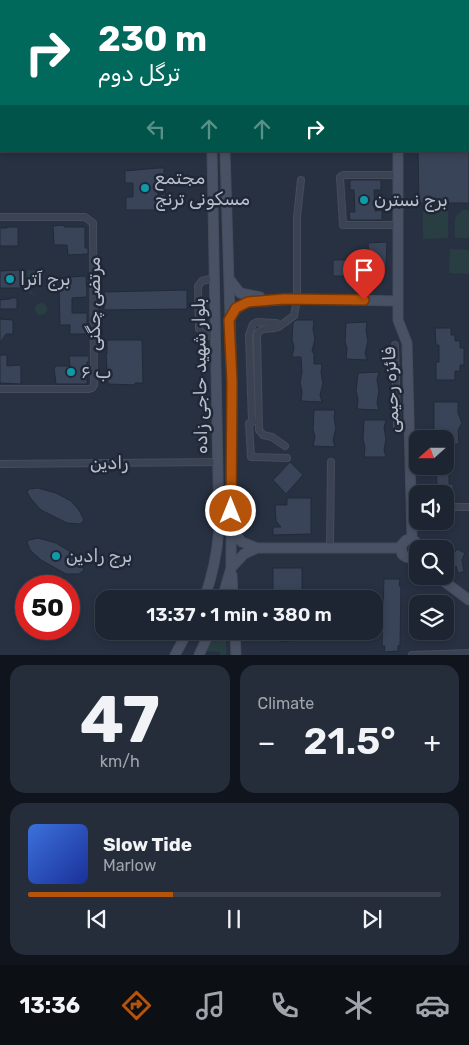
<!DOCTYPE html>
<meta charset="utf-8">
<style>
body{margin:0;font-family:Rubik,Vazirmatn,sans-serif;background:#252d3a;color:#f1f3f6;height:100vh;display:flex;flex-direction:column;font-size:19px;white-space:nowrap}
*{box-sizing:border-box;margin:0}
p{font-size:16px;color:#a0a5ac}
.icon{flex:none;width:28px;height:28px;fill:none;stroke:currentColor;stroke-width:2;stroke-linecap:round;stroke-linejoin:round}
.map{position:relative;height:655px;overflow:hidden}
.side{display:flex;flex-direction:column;gap:10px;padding:10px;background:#10141c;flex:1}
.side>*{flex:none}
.hud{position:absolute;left:0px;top:0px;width:470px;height:152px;box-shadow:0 2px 8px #0003,0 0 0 1px #3b424d;background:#00695c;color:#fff;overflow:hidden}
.needle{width:32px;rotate:249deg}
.buttons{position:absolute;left:409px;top:430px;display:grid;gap:10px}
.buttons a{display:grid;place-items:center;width:45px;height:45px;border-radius:10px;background:#1d2532;box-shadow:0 2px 8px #0003,0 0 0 1px #3b424d;font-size:25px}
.speed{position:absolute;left:15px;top:575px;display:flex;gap:10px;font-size:25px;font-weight:700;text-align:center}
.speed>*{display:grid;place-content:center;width:65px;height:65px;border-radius:50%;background:#1d2532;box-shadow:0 2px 8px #0003,0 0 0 1px #3b424d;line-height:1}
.speed .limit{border:8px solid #d22;background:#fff;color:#111}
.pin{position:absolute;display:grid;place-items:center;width:42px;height:42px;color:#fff;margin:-51px -21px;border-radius:50% 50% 50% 0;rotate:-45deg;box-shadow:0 0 5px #0007}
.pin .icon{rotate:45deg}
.me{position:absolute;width:55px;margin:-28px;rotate:0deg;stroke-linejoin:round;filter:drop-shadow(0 0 4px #0008)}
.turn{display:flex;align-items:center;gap:18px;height:105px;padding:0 15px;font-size:22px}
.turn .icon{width:65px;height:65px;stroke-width:2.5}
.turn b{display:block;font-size:35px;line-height:42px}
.lanes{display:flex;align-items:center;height:48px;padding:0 15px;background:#0003;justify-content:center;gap:25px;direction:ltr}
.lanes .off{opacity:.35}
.big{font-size:38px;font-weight:600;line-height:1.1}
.side .widget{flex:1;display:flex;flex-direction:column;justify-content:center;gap:8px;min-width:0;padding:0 18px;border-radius:15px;background:#252d3a}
.side .dial{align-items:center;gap:0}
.dial b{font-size:65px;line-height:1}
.song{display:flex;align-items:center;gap:15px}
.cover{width:60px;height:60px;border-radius:8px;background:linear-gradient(135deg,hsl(220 70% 55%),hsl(230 70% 35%))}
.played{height:5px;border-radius:2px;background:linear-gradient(90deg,#b45309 35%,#3b424d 35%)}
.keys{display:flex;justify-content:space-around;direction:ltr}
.heat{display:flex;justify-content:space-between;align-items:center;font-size:28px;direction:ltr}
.side .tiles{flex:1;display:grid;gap:10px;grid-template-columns:1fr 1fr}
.widget:last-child{grid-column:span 2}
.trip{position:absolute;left:95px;top:590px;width:288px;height:50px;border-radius:15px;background:#1d2532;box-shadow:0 2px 8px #0003,0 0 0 1px #3b424d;font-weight:600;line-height:50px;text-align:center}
.tabs{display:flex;height:80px;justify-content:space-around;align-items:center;background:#0c0f14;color:#a0a5ac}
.tabs .icon{width:35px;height:35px}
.tabs .on{color:#b45309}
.tabs b{font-size:22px;color:#f1f3f6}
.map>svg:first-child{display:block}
.green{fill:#293e43}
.building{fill:#394458;stroke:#222a39}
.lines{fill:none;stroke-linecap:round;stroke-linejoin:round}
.street-casing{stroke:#454c5b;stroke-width:8}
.secondary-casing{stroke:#454c5b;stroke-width:11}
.primary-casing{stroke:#454c5b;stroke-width:12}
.street{stroke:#3b4352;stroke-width:6}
.secondary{stroke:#495265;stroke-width:9}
.primary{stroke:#596272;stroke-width:10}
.route-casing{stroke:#753606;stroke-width:12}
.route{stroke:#b45309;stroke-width:9}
.culture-dot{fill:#0f9aa8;stroke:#202837;stroke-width:2}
.labels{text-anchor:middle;stroke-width:5;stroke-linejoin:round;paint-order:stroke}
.poi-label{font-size:18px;fill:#b8becc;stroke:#202837;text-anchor:start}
.street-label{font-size:18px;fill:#b8becc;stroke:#202837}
</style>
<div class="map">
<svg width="469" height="655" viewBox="0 0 469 655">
<rect width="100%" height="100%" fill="#273142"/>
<!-- green -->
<path class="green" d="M462,210H469V238H455V218Z
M423,211H448V238L423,239Z
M450,249L469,250V274L449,273Z
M27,270L40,271V276L32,283L30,288L32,293L38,297L27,292Z
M35 309a6 6 0 1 1 12 0a6 6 0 1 1-12 0Z
M214,631H226V655H220V652L207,651Z"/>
<!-- building -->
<path class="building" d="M418,151H469V203H419Z
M158,168H164V184H157L158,195L165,194L166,210H126V197H133V183H125V171Z
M350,180H381V190H374L375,211L382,210V220H350L349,212H355L354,190H350Z
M64,225V227H85V248H88V254L68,255L67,245H54L53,226Z
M7,227H18V246H0V228H7Z
M387,242L386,266L376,276H333V260H365L369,257L368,243Z
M20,270L21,288H0V271Z
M86,276L87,297L72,298V313H87V334H70V325H60L59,286H69V277Z
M187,290V309L104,310V292Z
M10,298H17V309H0V300L10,299Z
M0,319L13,320V334H6L0,343Z
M296,320H314L313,329L315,339L312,351L314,354V364H322L321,373L323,383L320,395L322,402L301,401L302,391L300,383L302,372L301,357H292L294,347L292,339L293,323Z
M367,322L366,331L368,341L365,353L367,360L346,359L347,349L345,341L346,323Z
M435,328H451V335H455V341H460V348H464V365H460V371H455V380H436V362H439V345H436Z
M107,340H142L143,383H135V385L108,384L106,354H107Z
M0,355H7V366L21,365V384L0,383Z
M69,356H89V362H87V384H56L54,368L56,366H70Z
M379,372L377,380L379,391L377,403L379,410L357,409L358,399L356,391L358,373Z
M434,402H458V413L462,423L458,430L459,444L445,445V439H434Z
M314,410H335L334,418L336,428L333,440L335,447L313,446L315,437L313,429Z
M364,420H386L384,428L386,439L384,450L386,457H364L365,447L363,439Z
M445,456H454V468H449V484H453L454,495L434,494V485H437L436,466H445Z
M290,462L303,475L286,494L273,480Z
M38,488L56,493L71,501L79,510L84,520L80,524L67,523L41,510L31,499L27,492L29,489Z
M287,498H311V534L273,535V527H281L276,521L275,505H287Z
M38,538L56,543L71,552L79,560L84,570L79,574H66L41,560L30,550L27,542L29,540Z
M457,549L465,553L462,560L464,572L458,573L456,566L452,571L446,566Z
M273,568H302V595H273Z
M384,579H400L399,586H401L400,645L398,646V651L384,652L385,646H382Z
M279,631H300L301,636L291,637V641H279Z
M312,631H336L334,639L311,633Z"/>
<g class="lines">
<defs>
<path id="street" d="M54,0V1
M182,0V1
M230,0V1
M288,0V1
M344,0V1
M405,1V0
M464,1V0
M398,175H343L340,177L343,225H398
M0,217H85L93,223L94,385L92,388L89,389H0
M214,278L202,281L198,286L199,329L203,334L215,337
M395,345L397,426
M252,421L249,335L253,324L257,322L276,323
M255,421L249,423L251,457L287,458
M285,446L272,437L263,435L259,430L257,334C264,325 272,331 280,326C284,323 289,319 294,316L297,299V217L301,180
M0,464L218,462
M445,507H469
M330,548L331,462
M412,655L469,653"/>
<path id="secondary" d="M208,0V1
M221,0V1
M398,151V320L407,343L412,539
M230,280L240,293L260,297
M231,317L236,309L248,302L297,299L398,301
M231,529L242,542L257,548H400
M418,554C413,559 407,559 402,554L401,546L406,540C413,538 418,542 419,549
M231,568L244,554L257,548
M232,575L233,599
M437,576L469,600
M204,599C213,575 217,554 219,529L212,151
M222,599L231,568L232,382L225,151
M235,631L236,655
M175,655L188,631
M199,655L210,631"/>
<path id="primary" d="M0,101H1
M0,112H1"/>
</defs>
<!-- street casing -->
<use href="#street" class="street-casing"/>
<!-- secondary casing -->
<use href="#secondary" class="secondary-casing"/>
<!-- primary casing -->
<use href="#primary" class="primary-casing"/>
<!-- street -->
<use href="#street" class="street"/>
<!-- secondary -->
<use href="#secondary" class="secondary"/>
<!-- primary -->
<use href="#primary" class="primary"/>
</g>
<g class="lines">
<defs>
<path id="route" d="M231,511L232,382L229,320L236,308L248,302L284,299L364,300"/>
</defs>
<!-- route casing -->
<use href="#route" class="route-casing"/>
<!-- route -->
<use href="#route" class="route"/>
</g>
<!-- markers -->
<g class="culture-dot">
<circle cx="145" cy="188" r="5"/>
<circle cx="364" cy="200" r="5"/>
<circle cx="10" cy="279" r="5"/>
<circle cx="71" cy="372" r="5"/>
<circle cx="56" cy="556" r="5"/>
</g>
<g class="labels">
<!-- poi labels -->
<g class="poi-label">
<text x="155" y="184">مجتمع<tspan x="155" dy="21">مسکونی ترنج</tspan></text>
<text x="374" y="206">برج نسترن</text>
<text x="20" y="285">برج آترا</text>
<text x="81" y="378">ب ۶</text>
<text x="66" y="562">برج رادین</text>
</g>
<!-- street labels -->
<g class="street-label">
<text transform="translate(94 304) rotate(-90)" y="6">مرتضی چگنی</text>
<text transform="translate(200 376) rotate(-91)" y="6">بلوار شهید حاجی زاده</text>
<text transform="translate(391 390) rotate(-93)" y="6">فائزه رحیمی</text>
<text transform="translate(109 463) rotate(-1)" y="6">رادین</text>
</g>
</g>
</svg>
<div class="buttons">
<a><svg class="needle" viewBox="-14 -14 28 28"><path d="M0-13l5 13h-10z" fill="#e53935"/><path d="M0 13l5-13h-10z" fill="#a0a5ac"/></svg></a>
<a><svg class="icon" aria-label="sound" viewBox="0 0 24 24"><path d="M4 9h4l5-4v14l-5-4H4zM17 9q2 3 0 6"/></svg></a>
<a><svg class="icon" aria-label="search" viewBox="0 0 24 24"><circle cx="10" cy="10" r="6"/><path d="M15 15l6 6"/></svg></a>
<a><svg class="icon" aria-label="layers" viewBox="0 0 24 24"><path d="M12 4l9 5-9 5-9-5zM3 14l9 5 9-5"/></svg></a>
</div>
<div class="speed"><div class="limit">50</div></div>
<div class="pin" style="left:364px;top:300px;background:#d93025"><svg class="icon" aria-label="arrive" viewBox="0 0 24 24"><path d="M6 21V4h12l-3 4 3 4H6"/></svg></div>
<svg class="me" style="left:231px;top:511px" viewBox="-20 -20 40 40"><circle r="17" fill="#b45309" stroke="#fff" stroke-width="3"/><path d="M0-11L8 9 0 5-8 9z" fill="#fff"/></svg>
<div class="trip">13:37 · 1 min · 380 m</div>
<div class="hud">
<div class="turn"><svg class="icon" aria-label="right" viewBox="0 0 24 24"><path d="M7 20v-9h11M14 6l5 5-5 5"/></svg><div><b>230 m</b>ترگل دوم</div></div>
<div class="lanes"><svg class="icon off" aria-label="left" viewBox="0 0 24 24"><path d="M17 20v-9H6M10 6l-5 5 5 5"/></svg><svg class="icon off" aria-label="ahead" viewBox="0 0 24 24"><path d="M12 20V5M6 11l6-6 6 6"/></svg><svg class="icon off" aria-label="ahead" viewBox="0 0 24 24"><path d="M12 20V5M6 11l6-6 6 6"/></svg><svg class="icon" aria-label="right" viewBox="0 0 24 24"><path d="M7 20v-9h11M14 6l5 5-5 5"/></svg></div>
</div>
</div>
<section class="side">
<div class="tiles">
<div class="widget dial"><b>47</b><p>km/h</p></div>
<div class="widget"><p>Climate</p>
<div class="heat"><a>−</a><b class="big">21.5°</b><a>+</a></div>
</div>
<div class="widget">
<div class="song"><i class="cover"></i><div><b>Slow Tide</b><p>Marlow</p></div></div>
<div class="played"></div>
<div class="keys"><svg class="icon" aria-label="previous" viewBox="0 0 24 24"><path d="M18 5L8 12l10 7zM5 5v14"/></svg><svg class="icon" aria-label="pause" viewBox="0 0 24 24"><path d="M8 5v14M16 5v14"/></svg><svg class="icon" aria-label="next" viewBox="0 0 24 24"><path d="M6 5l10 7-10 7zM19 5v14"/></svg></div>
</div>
</div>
</section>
<nav class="tabs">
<b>13:36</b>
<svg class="icon on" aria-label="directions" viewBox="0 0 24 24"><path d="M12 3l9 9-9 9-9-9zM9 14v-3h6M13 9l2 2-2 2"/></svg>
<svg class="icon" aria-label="music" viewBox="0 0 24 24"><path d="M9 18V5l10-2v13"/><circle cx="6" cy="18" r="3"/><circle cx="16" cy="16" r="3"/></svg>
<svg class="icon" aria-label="phone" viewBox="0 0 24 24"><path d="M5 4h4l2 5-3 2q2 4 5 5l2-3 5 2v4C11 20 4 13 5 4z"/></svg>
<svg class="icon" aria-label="climate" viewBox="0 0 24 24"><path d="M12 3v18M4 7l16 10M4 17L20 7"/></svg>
<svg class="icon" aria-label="car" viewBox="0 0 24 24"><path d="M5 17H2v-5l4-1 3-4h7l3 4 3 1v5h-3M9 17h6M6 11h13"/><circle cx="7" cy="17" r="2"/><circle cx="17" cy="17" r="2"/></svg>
</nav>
